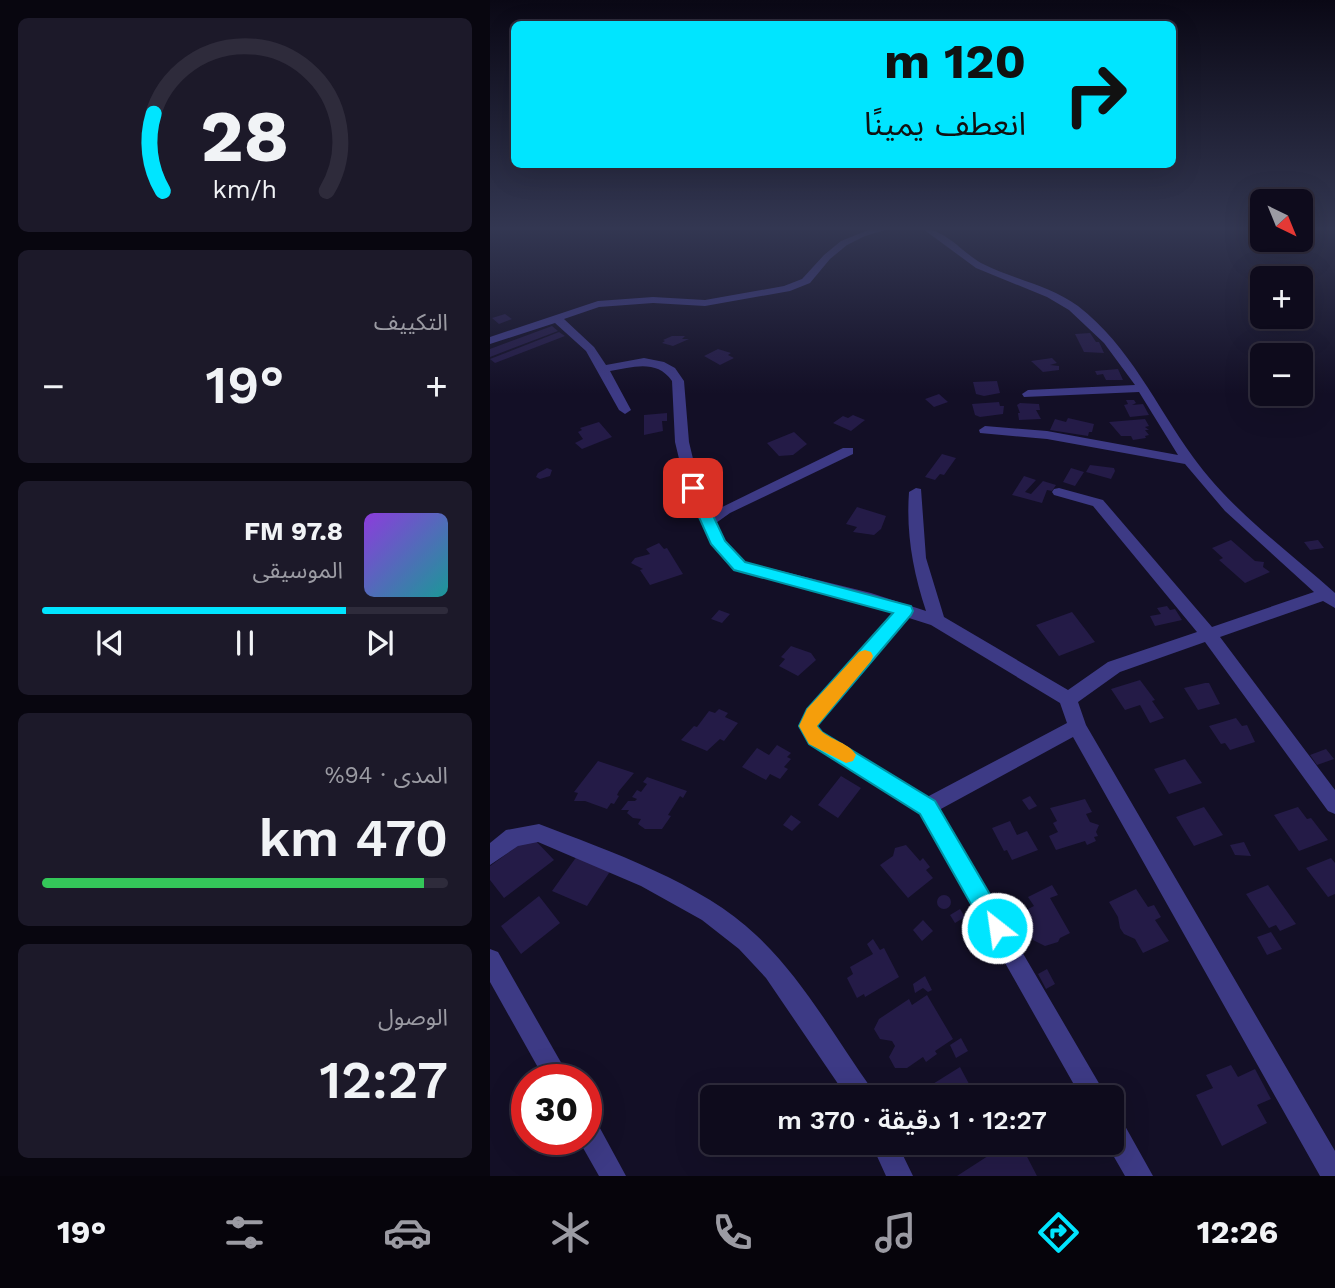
<!DOCTYPE html>
<html lang="ar">
<meta charset="utf-8">
<style>
body{margin:0;font-family:"Work Sans","Noto Sans Arabic",sans-serif;background:#1c1929;color:#f1f3f6;direction:rtl;height:100vh;display:flex;flex-direction:column;font-size:26px;white-space:nowrap}
*{box-sizing:border-box;margin:0}
p{font-size:23px;color:#9b9ba3}
.icon{flex:none;width:38px;height:38px;fill:none;stroke:currentColor;stroke-width:2;stroke-linecap:round;stroke-linejoin:round}
.map{position:relative;flex:1;overflow:hidden;direction:ltr}
.panel{display:flex;flex-direction:column;gap:18px;padding:18px;background:#08060f;width:490px}
.panel>*{flex:none}
.top-card{position:absolute;left:21px;top:21px;width:665px;height:147px;border-radius:10px;box-shadow:0 7px 28px #0002,0 0 0 2px #2e2b3b;direction:rtl;background:#00e5ff;color:#111;overflow:hidden}
.needle{width:46px;rotate:137deg}
.fabs{position:absolute;left:760px;top:189px;display:grid;gap:14px}
.fabs a{display:grid;place-items:center;width:63px;height:63px;border-radius:10px;background:#0e0b1c;box-shadow:0 7px 28px #0002,0 0 0 2px #2e2b3b;font-size:35px}
.speed{position:absolute;left:21px;top:1064px;display:flex;gap:14px;font-size:35px;font-weight:700;text-align:center}
.speed>*{display:grid;place-content:center;width:91px;height:91px;border-radius:50%;background:#0e0b1c;box-shadow:0 7px 28px #0002,0 0 0 2px #2e2b3b;line-height:1}
.speed .limit{border:10px solid #d22;background:#fff;color:#111}
.pin{position:absolute;display:grid;place-items:center;width:60px;height:60px;color:#fff;margin:-30px;border-radius:14px;box-shadow:0 4px 10px #0006}
.me{position:absolute;width:77px;margin:-38px;rotate:330deg;stroke-linejoin:round;filter:drop-shadow(0 0 5px #0008)}
.turn{display:flex;align-items:center;gap:24px;height:147px;padding:0 35px;font-size:32px}
.turn .icon{width:91px;height:91px;stroke-width:2.5}
.turn b{display:block;font-size:49px;line-height:60px}
.big{font-size:52px;font-weight:600;line-height:1.1}
.panel .tile{flex:1;display:flex;flex-direction:column;justify-content:center;gap:10px;min-width:0;padding:0 24px;border-radius:10px;background:#1c1929}
.panel .dial{align-items:center;gap:0}
.dial svg{height:182px;overflow:visible;fill:none;stroke:#2e2b3b;stroke-width:7;stroke-linecap:round;text-anchor:middle}
.dial text{fill:#f1f3f6;stroke:none}
.song{display:flex;align-items:center;gap:21px}
.cover{width:84px;height:84px;border-radius:10px;background:linear-gradient(135deg,hsl(270 70% 55%),hsl(180 70% 35%))}
.played{height:7px;border-radius:4px;background:linear-gradient(90deg,#00e5ff 75%,#2e2b3b 75%)}
.keys{display:flex;justify-content:space-around;direction:ltr}
.heat{display:flex;justify-content:space-between;align-items:center;font-size:38px;direction:ltr}
.charge{height:10px;border-radius:5px;background:linear-gradient(90deg,#34c759 94%,#2e2b3b 0)}
.trip{position:absolute;left:210px;top:1085px;width:424px;height:70px;border-radius:10px;background:#0e0b1c;box-shadow:0 7px 28px #0002,0 0 0 2px #2e2b3b;font-weight:600;line-height:70px;text-align:center;direction:rtl}
.dock{display:flex;height:112px;justify-content:space-around;align-items:center;background:#06040b;color:#9b9ba3}
.dock .icon{width:49px;height:49px}
.dock .on{color:#00e5ff}
.dock b{font-size:32px;color:#f1f3f6}
main{display:flex;flex:1;min-height:0}
.map>svg:first-child{display:block}
.building{fill:#241b47}
.lines{fill:none;stroke-linecap:round;stroke-linejoin:round}
.minor{fill:#3d3a85;fill-rule:evenodd}
.route{fill:#00e5ff;stroke:#0095a6;stroke-width:2}
.slow{fill:#f59e0b}
</style>
<main>
<div class="map">
<svg width="845" height="1176" viewBox="0 0 845 1176">
<rect width="100%" height="100%" fill="#130f26"/>
<!-- building -->
<path class="building" d="M15,314L22,319L9,324L2,318Z
M62,326L68,331L0,357V349Z
M69,332L75,336L5,363L0,359Z
M600,333L606,342H609L614,353L594,352L585,334Z
M182,336H195L192,339H199L183,346L172,343L175,341L173,340Z
M228,349L241,353L238,355L244,358L230,365L214,356Z
M562,358L567,363L560,365L569,366V370L553,372L541,361Z
M628,369L633,380H616L613,374L607,375L605,371Z
M507,381L510,393L494,396L486,394L483,382Z
M449,394L458,402L444,407L435,399Z
M636,400H644L646,403L642,405L653,404L659,415L640,417L634,405L638,404Z
M509,402L510,406H514L513,414L490,417L485,415L482,404Z
M530,403L549,404L550,410H546L551,419L529,420L528,413H530L527,405Z
M177,413V421H172L173,431L154,435V415Z
M363,415L375,420L361,431L343,423L353,416L358,418Z
M578,418L604,424L602,432H599L598,436L560,430L565,419L576,422Z
M655,419L659,426L655,427L659,430H655L659,435L655,436L656,438L643,440L641,436H631L619,422Z
M109,422L122,437L92,449L85,443L93,439L88,432L92,430L90,428Z
M304,432L317,444L303,455L289,456L277,443Z
M452,454L466,458L454,475L450,474L445,480L435,477Z
M600,465L624,468L625,471L621,479L596,472Z
M57,468L62,470L60,476L50,479L46,477L48,473Z
M581,468L594,472L585,486L573,482Z
M534,476L546,480L535,492L541,494L553,481L566,485L562,491L557,490L552,503L522,495Z
M367,507L396,516L391,529L384,535L363,532L367,527L356,524Z
M741,540L765,561L774,562L773,567L780,572L755,583L729,560L733,558L722,548Z
M828,540L834,548L820,550L814,542Z
M169,543L174,549L177,548L193,574L160,585L150,570L153,569L141,563L145,558L160,554L156,549Z
M677,606L680,610L685,609L692,620L665,626L660,616L671,614L667,608Z
M229,610L240,614L232,623L221,619Z
M582,612L605,642L569,656L546,625Z
M301,646L321,653L326,660L308,676L289,666L295,659L291,657Z
M650,680L665,700L662,701L674,718L660,723L650,705L635,710L621,689Z
M715,683H719L730,704L708,710L694,688Z
M229,709L238,713L235,717L248,723L234,741L230,739L217,751L191,740L204,726L207,727L219,711L225,713Z
M746,718L752,726L757,725L765,742L740,750L735,743L731,744L719,726Z
M287,745L301,753L297,757L301,759L294,767L298,769L290,779L280,774L276,780L252,767L267,748L279,755Z
M836,749L844,759L827,765L820,755Z
M695,759L712,783L679,794L664,769Z
M108,761L144,773L129,791L127,795L129,796L124,804L121,803L117,809L95,801H84L88,793L84,792Z
M351,776L371,788L348,818L328,805Z
M157,777L197,791L193,798L190,796L178,815L181,816L172,829H155L148,824L151,819L143,818L137,813L139,810H131L138,801H145L147,799L142,797L147,790L151,792L157,784L153,782Z
M540,796L547,806L539,810L532,800Z
M595,799L602,812L596,814L600,822L609,825L606,832L608,836L604,837L606,841L597,845L595,841L566,850L559,836L568,832L563,823L567,821L560,808Z
M714,807L733,835L704,846L686,817Z
M808,807L817,819L821,818L838,840L809,851L784,815Z
M301,815L311,822L302,831L293,825Z
M520,821L527,835L537,831L548,850L522,860L517,850L514,851L502,828Z
M44,839L64,860L14,898L0,880V866L36,840Z
M754,842L761,856L745,855L740,845Z
M416,845L430,861L433,858L440,867L436,870L443,878L418,898L390,865L403,856L405,848Z
M87,856L121,870L97,906L62,891Z
M841,858L845,863V894L838,897L816,868Z
M562,885L568,895L560,898L580,933L570,938L568,942L555,946L543,940L530,913L544,906L538,897Z
M778,885L806,924L790,931L786,925L779,928L756,894Z
M646,889L658,907L664,905L671,917L665,920L679,941L653,953L645,939L634,934L630,928L628,917L619,902Z
M447 902a7 7 0 1 1 14 0a7 7 0 1 1-14 0Z
M49,896L70,923L31,954L11,926Z
M470,909L475,917L465,923L460,915Z
M433,920L443,931L432,941L423,930Z
M781,932L792,949L777,955L767,937Z
M383,939L390,950L394,948L409,977L375,997L374,994L367,998L357,978L363,974L360,967L383,954L377,944Z
M557,969L565,984L556,989L548,974Z
M435,976L442,990L438,992L433,988L425,993L423,984Z
M437,995L463,1039L445,1051L447,1054L436,1062L433,1057L417,1068H405L399,1057L405,1046L402,1041L390,1039L384,1029L389,1019L419,999L422,1005Z
M471,1038L478,1051L466,1058L460,1045Z
M741,1065L748,1077L765,1069L781,1099L767,1105L777,1123L732,1146L706,1095L723,1088L716,1075Z
M470,1067L486,1097H422Z
M438,1143H466L446,1156Z
M518,1143H530L547,1176H467Z"/>
<g class="lines">
<!-- minor -->
<path class="minor" d="M381,229H399L375,236L357,245L340,259L320,283L300,291L215,306L163,303L109,307L74,319L104,347L116,365L154,358L174,362L185,368L194,381L199,442L210,488L222,512L353,448H363V454L240,513L226,523L235,541L255,562L381,593L436,611C423,571 416,534 419,492L426,488L431,489L436,558L454,617L578,690L618,662L707,632L603,506L564,495L562,492L564,489L569,488L613,500L722,627L824,592L735,511L695,464L557,439L490,433L489,430L495,426L557,431L688,455L649,392L534,397L532,394L538,390L645,385L614,343L579,310L557,297L486,268L433,229C455,229 472,252 491,263C522,279 559,285 588,306C640,346 666,406 703,457C741,510 797,550 845,593V608L833,601L730,637L845,790V814L838,811L715,642L630,672L588,702L596,725L845,1151V1176H830L583,737L449,810L617,1097H591L430,813L318,743L309,726L318,709L404,613L245,570L222,544L196,488L185,442L182,381C167,359 143,367 120,371L141,410L135,414L129,410L96,351L65,323L0,344V337L108,301L163,297L215,300L294,286L312,279L334,255L351,241ZM419,618L441,625L570,703L577,723L437,797L332,733L327,726L331,719Z
M49,824C117,850 214,884 266,935C312,978 345,1037 381,1088L384,1097H357L276,978L249,949L212,920L151,886L48,842L28,846L0,865V843L16,830Z
M0,949L8,952L81,1080H55L0,982Z
M621,1113L630,1117L663,1176H635L616,1143H621Z
M96,1115L105,1119L136,1176H109L88,1139H96Z
M381,1143H407L423,1176H396Z"/>
</g>
<!-- sky -->
<linearGradient id="sky" x2="0" y2="1"><stop stop-color="#0a0815"/><stop offset="0.58" stop-color="#333752"/><stop offset="1" stop-color="#333752" stop-opacity="0"/></linearGradient>
<rect width="845" height="394" fill="url(#sky)"/>
<!-- route -->
<path class="route" d="M203,484L210,488L235,541L255,562L421,606L423,611L421,615L327,726L332,732L445,801L515,920L518,928L515,936L507,939L499,936L430,814L319,744L309,726L317,709L403,613L244,570L221,544L196,488Z"/>
<!-- slow -->
<path class="slow" d="M375,650L381,652L383,656L381,661L327,726C336,740 358,741 366,755L363,761L356,763L319,744L309,726L317,709L369,652Z"/>
</svg>
<div class="fabs">
<a><svg class="needle" viewBox="-14 -14 28 28"><path d="M0-13l5 13h-10z" fill="#e53935"/><path d="M0 13l5-13h-10z" fill="#9b9ba3"/></svg></a>
<a>+</a>
<a>−</a>
</div>
<div class="speed"><div class="limit">30</div></div>
<div class="pin" style="left:203px;top:488px;background:#d93025"><svg class="icon" aria-label="arrive" viewBox="0 0 24 24"><path d="M6 21V4h12l-3 4 3 4H6"/></svg></div>
<svg class="me" style="left:507px;top:928px" viewBox="-20 -20 40 40"><circle r="17" fill="#00e5ff" stroke="#fff" stroke-width="3"/><path d="M0-11L8 9 0 5-8 9z" fill="#fff"/></svg>
<div class="trip">12:27 · 1 دقيقة · 370 m</div>
<div class="top-card">
<div class="turn"><svg class="icon" aria-label="right" viewBox="0 0 24 24"><path d="M7 20v-9h11M14 6l5 5-5 5"/></svg><div><b>120 m</b>انعطف يمينًا</div></div>
</div>
</div>
<section class="panel">
<div class="tile dial"><svg viewBox="0 0 100 80">
<path d="M14 69A42 42 0 1 1 86 69"/>
<path d="M14 69A42 42 0 0 1 10 35" stroke="#00e5ff"/>
<text x="50" y="56" font-size="32" font-weight="700">28</text>
<text x="50" y="72" font-size="11">km/h</text>
</svg></div>
<div class="tile"><p>التكييف</p>
<div class="heat"><a>−</a><b class="big">19°</b><a>+</a></div>
</div>
<div class="tile">
<div class="song"><i class="cover"></i><div><b>97.8 FM</b><p>الموسيقى</p></div></div>
<div class="played"></div>
<div class="keys"><svg class="icon" aria-label="previous" viewBox="0 0 24 24"><path d="M18 5L8 12l10 7zM5 5v14"/></svg><svg class="icon" aria-label="pause" viewBox="0 0 24 24"><path d="M8 5v14M16 5v14"/></svg><svg class="icon" aria-label="next" viewBox="0 0 24 24"><path d="M6 5l10 7-10 7zM19 5v14"/></svg></div>
</div>
<div class="tile"><p>المدى · 94%</p><b class="big">470 km</b><div class="charge"></div></div>
<div class="tile"><p>الوصول</p><b class="big">12:27</b></div>
</section>
</main>
<nav class="dock">
<b>12:26</b>
<svg class="icon on" aria-label="directions" viewBox="0 0 24 24"><path d="M12 3l9 9-9 9-9-9zM9 14v-3h6M13 9l2 2-2 2"/></svg>
<svg class="icon" aria-label="music" viewBox="0 0 24 24"><path d="M9 18V5l10-2v13"/><circle cx="6" cy="18" r="3"/><circle cx="16" cy="16" r="3"/></svg>
<svg class="icon" aria-label="phone" viewBox="0 0 24 24"><path d="M5 4h4l2 5-3 2q2 4 5 5l2-3 5 2v4C11 20 4 13 5 4z"/></svg>
<svg class="icon" aria-label="climate" viewBox="0 0 24 24"><path d="M12 3v18M4 7l16 10M4 17L20 7"/></svg>
<svg class="icon" aria-label="car" viewBox="0 0 24 24"><path d="M5 17H2v-5l4-1 3-4h7l3 4 3 1v5h-3M9 17h6M6 11h13"/><circle cx="7" cy="17" r="2"/><circle cx="17" cy="17" r="2"/></svg>
<svg class="icon" aria-label="filters" viewBox="0 0 24 24"><path d="M4 7h16M4 17h16"/><circle cx="9" cy="7" r="2"/><circle cx="15" cy="17" r="2"/></svg>
<b>19°</b>
</nav>
